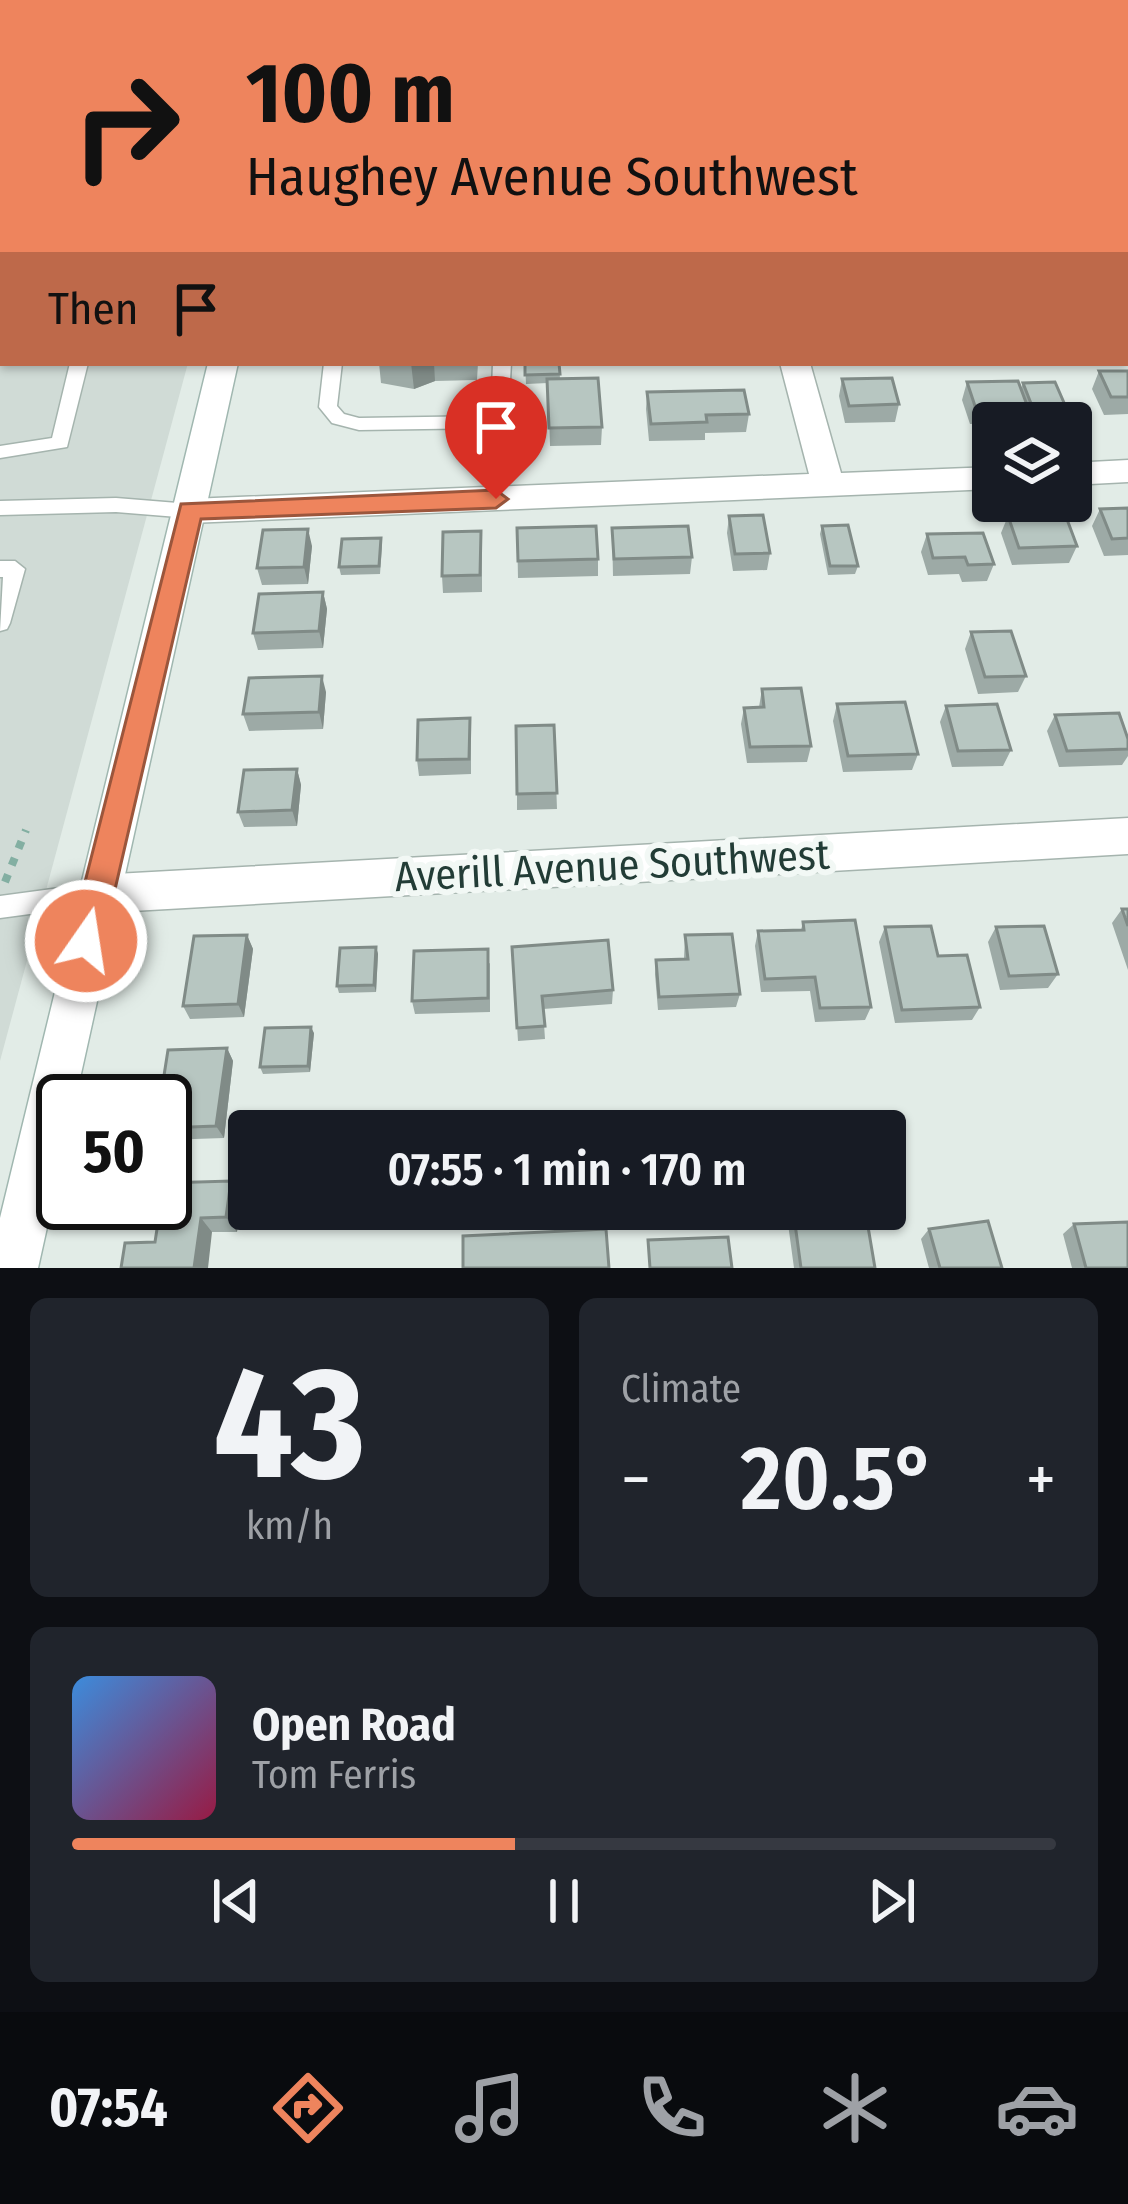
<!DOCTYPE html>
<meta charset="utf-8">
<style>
body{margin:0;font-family:"Fira Sans Condensed",sans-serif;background:#20242c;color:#f1f3f6;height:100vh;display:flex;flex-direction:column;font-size:45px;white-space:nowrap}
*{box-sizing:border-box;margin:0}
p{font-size:39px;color:#9ea1a6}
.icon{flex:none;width:66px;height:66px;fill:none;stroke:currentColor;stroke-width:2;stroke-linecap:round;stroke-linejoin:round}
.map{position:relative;height:1268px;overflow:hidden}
.drawer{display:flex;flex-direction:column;gap:30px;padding:30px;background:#0d0f14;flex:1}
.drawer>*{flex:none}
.top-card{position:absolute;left:0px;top:0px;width:1128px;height:366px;box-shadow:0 3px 9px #0004;background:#ee845d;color:#111;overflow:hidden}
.tools{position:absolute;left:972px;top:402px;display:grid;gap:24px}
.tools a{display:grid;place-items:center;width:120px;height:120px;border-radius:12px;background:#171b24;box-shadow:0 3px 9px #0004;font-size:60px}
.speed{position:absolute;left:36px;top:1074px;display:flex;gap:24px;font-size:60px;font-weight:700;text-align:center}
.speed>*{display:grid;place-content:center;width:156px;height:156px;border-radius:50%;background:#171b24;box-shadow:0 3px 9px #0004;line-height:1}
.speed .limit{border:6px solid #111;border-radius:18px;background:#fff;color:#111}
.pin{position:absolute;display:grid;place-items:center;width:102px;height:102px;color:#fff;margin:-123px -51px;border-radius:50% 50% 50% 0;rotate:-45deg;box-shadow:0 0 12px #0007}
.pin .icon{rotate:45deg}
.me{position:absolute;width:132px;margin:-66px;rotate:13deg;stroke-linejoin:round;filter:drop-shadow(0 0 9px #0008)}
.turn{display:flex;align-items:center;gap:42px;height:252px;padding:0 48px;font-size:54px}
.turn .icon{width:156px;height:156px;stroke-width:2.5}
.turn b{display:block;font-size:84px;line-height:102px}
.then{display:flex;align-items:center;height:114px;padding:0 48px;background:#0003;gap:24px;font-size:45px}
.big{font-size:90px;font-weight:600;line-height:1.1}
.drawer .card{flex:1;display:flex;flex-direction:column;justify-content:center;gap:18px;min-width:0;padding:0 42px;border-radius:18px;background:#20242c}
.drawer .dial{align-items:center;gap:0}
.dial b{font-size:156px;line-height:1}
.song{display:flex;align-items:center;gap:36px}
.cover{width:144px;height:144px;border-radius:18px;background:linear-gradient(135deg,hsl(210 70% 55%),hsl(340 70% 35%))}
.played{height:12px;border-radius:6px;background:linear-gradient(90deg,#ee845d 45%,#363941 45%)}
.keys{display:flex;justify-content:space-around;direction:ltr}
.heat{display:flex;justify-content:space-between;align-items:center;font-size:66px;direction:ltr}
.drawer .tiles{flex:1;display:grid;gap:30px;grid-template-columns:1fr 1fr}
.card:last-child{grid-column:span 2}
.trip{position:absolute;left:228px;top:1110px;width:678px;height:120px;border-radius:12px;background:#171b24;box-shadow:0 3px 9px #0004;font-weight:600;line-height:120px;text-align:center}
.menu{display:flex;height:192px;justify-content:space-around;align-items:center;background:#090b0e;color:#9ea1a6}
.menu .icon{width:84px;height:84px}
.menu .on{color:#ee845d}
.menu b{font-size:54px;color:#f1f3f6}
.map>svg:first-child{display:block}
.built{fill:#d0dbd6}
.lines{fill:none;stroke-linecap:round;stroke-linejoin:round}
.service-casing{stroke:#a5b4ae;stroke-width:3}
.minor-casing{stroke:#a5b4ae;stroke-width:3}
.secondary-casing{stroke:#a0b7b0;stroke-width:3}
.path-far1{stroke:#83afa2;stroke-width:4.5;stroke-dasharray:4.5 6;stroke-linecap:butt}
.path{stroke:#83afa2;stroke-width:8;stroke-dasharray:8 10;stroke-linecap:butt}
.service{fill:#fff;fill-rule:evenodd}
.minor{fill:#fff;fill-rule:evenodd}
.secondary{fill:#fff;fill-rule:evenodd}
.wall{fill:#9daaa6}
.shaded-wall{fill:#808b87}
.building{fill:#b7c6c1;stroke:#808b87;stroke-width:3}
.route{fill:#ee845d;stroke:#9b563c;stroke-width:3}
.labels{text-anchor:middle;stroke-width:12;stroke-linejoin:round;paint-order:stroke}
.street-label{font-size:42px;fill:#223c36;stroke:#f2f8f5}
</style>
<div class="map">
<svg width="1128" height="1268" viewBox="0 0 1128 1268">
<rect width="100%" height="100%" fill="#e2ece7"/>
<!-- built -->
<path class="built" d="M0,55L3,363H188L0,1061Z"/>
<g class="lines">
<defs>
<path id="service" d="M0,175H3V185H0Z
M0,218H3V228H0Z
M0,240H3V250H0Z
M0,277H3V287H0Z
M0,304H3V314H0Z
M3,342V362L0,363V343Z
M70,363H88L67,447L0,458V446L52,438Z
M324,363H342L337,406L344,414L359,418L491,416L493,363H511L503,504L496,506L486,499L490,428L359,430L332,423L319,407Z
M116,498L190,504L200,511L190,518L116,512L0,515V501Z
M0,561H15L25,569L10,623L7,629L0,631L3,577H0Z
M97,883L106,886L109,894L106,902L97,905L0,918V896Z"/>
<path id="minor" d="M780,363H810L841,473L993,467V489L190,523L178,519L173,511L178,503L190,499L809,474Z
M1128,460V482L1071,485V463Z
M1128,818V854L97,913L82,907L76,894L82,881L97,875Z"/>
<path id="secondary" d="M299,0H321L298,3Z
M208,363H238L75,1101H63V1155L38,1268H0V1218Z"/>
</defs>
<!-- service casing -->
<use href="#service" class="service-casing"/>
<!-- minor casing -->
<use href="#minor" class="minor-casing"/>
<!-- secondary casing -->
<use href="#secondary" class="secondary-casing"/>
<!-- path-far1 -->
<path class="path-far1" d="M29,3L166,0"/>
<!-- path -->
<path class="path" d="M5,882L26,830"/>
<!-- service -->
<use href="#service" class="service"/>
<!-- minor -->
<use href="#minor" class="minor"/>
<!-- secondary -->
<use href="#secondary" class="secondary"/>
</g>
<!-- wall -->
<path class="wall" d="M0,69H3V151H0Z
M1125,235L1128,240V283H1125Z
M1125,283H1128V343L1125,337Z
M379,363H478L477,380L435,381L414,389L381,383Z
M525,363H559L560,379L602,427L601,445L550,446L548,383L526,384Z
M1099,371H1128V414L1104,415L1092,389Z
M842,379L899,404L895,422L845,423L839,396Z
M967,382L1021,389L1023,383L1065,405L1061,414L1029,415L1026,408L1021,423L970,424L962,400Z
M647,392L749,414L746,432L705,433V440L649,441L646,409Z
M1128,508V555L1104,556L1092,526L1100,509Z
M729,516L770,553L767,570L733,571L727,533Z
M1008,516L1077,546L1069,563L1012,565L1001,533Z
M822,526L858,566L855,574L828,575L820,534Z
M517,528L598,559V576L518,578Z
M612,528L692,557L690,574L613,576Z
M927,534L994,564L987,581L962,582L959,574L928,575L921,552Z
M381,538L382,547L380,574L341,575L339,567Z
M312,546L308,584L262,585L257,568Z
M482,548V592L443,593L442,576Z
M323,592L327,609L323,648L258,650L253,633Z
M971,632L1026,676L1018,692L978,694L965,649Z
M762,689L811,746L807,762L747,763L741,724L744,708L759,707Z
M326,692L323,729L249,731L243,714Z
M837,704L918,754L912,770L843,772L833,721Z
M946,706L1011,750L1003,766L952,767L940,722Z
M1055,715L1128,739V756L1122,765L1059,767L1047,731Z
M554,725L557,809L517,810V794Z
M471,735V774L419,776L417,760Z
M297,769L301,785L297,826L244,827L238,812Z
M1122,909H1128V970L1112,923Z
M803,922L871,1007L865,1020L815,1022L810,991L761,992L755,946L758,931L801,930Z
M885,927L980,1007L972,1020L895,1023L879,942Z
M996,927L1058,974L1048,988L1000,990L988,942Z
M247,935L253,949L244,1017L190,1019L183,1006Z
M685,935L740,994L736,1007L658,1010L655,974L656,960L684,959Z
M376,947L378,954L376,992L339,993L337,986Z
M512,947L613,990L612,1004L543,1009L545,1039L518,1041Z
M490,963V1012L415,1014L412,1001Z
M314,1033L310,1072L263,1074L260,1067Z
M227,1048L233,1061L224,1138L165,1140V1101Z
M231,1181L241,1197L237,1232H212L155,1242Z
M786,1209H865L875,1268H794Z
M1074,1224L1128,1268H1072L1063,1234Z
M929,1229L1002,1268H929L921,1239Z"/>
<!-- shaded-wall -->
<path class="shaded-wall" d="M411,363H434L435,381L414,389Z
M308,529L312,546L308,584L304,567Z
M323,592L327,609L323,648L319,631Z
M322,676L326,692L323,729L319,712Z
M297,769L301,785L297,826L292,810Z
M247,935L253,949L244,1017L238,1004Z
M376,947L378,954L376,992L374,985Z
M311,1027L314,1033L310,1072L308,1066Z
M227,1048L233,1061L224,1138L216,1126Z
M231,1181L241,1197L237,1232L226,1217Z
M201,1218L212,1232L208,1268H194Z"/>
<!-- building -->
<path class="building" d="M0,69H3V125L0,126Z
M1125,235L1128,240V266H1125Z
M1125,283H1128V311L1125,309Z
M525,363H559L560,374L525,375Z
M1099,371H1128V397H1111Z
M598,378L602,427L549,428L547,379Z
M892,378L899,404L849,406L842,379Z
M1018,381L1027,405L975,406L967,382Z
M1055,382L1065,405L1032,406L1023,383Z
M744,390L749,414L706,415L707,422L651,424L647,392Z
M1128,508V538L1112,539L1100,509Z
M1065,514L1077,546L1019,548L1008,516Z
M763,515L770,553L735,554L729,516Z
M848,525L858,566H830L822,526Z
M596,526L598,559L518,561L517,528Z
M688,526L692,557L614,559L612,528Z
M308,529L304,567L257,568L263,530Z
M481,531L480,575L442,576L443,532Z
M983,533L994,564L968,565L965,557L933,558L927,534Z
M381,538L379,566L339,567L342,539Z
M323,592L319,631L253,633L259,594Z
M1011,631L1026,676L985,677L971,632Z
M322,676L319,712L243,714L249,678Z
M801,688L811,746L750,747L744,708L764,707L762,689Z
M905,702L918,754L848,756L837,704Z
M997,704L1011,750L958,751L946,706Z
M1119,713L1128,739V749L1067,751L1055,715Z
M470,718L469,759L417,760L418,720Z
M554,725L557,793L517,794L516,726Z
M297,769L292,810L238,812L244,770Z
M1122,909H1128V926Z
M855,920L871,1007L820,1008L815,977L765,979L758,931L804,930L803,922Z
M931,926L938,956L967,955L980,1007L902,1010L885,927Z
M1044,926L1058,974L1009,976L996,927Z
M732,934L740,994L659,997L656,960L688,959L685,935Z
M247,935L238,1004L183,1006L194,936Z
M608,940L613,990L542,996L545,1026L517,1028L512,947Z
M376,947L374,985L337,986L340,948Z
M488,949V998L412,1001L414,951Z
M311,1027L308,1066L260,1067L265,1028Z
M227,1048L216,1126L165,1128V1101H160L168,1050Z
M231,1181L226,1217L201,1218L194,1268H121L125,1243L155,1242L161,1203H165V1183Z
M793,1209H865L875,1268H801Z
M988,1221L1002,1268H940L929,1229Z
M1128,1222V1268H1086L1074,1224Z
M606,1229L609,1268H463V1236Z
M728,1237L732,1268H650L648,1240Z"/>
<!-- route -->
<path class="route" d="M496,490L508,499L496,508L201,519L103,941L98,952L86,956L75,952L70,941L181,504Z"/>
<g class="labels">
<!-- street labels -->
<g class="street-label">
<text transform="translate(612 865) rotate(-3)" y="15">Averill Avenue Southwest</text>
</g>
</g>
</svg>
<div class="tools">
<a><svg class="icon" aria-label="layers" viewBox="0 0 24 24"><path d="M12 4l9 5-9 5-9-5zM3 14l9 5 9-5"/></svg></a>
</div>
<div class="speed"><div class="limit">50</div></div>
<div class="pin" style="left:496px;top:499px;background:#d93025"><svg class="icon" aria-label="arrive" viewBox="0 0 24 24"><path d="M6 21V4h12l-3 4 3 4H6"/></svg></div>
<svg class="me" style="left:86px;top:941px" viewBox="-20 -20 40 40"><circle r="17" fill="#ee845d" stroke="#fff" stroke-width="3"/><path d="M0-11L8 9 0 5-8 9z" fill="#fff"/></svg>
<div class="trip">07:55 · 1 min · 170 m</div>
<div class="top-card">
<div class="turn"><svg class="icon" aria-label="right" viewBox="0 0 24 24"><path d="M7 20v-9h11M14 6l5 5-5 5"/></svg><div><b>100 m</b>Haughey Avenue Southwest</div></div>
<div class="then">Then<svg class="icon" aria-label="arrive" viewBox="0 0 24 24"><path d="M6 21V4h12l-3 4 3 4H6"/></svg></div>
</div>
</div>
<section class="drawer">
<div class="tiles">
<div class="card dial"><b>43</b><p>km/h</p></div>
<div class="card"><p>Climate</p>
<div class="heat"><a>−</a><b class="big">20.5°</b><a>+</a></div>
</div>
<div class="card">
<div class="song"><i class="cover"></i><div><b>Open Road</b><p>Tom Ferris</p></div></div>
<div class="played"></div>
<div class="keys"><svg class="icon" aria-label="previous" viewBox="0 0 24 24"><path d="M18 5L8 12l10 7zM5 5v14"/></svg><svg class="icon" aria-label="pause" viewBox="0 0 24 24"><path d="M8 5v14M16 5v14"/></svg><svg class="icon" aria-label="next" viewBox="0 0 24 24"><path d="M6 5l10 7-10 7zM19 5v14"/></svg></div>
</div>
</div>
</section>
<nav class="menu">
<b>07:54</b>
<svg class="icon on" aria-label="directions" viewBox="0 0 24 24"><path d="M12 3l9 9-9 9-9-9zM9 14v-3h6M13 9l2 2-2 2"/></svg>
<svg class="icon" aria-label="music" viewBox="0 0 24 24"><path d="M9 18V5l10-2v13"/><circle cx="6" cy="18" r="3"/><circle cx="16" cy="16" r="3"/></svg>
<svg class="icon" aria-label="phone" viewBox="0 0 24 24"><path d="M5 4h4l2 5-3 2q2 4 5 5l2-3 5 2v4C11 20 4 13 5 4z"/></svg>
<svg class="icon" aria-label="climate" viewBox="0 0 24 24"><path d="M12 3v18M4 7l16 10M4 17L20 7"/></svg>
<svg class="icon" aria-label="car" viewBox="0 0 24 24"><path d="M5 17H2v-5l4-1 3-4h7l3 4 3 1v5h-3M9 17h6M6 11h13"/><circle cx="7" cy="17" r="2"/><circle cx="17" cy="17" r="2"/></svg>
</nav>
